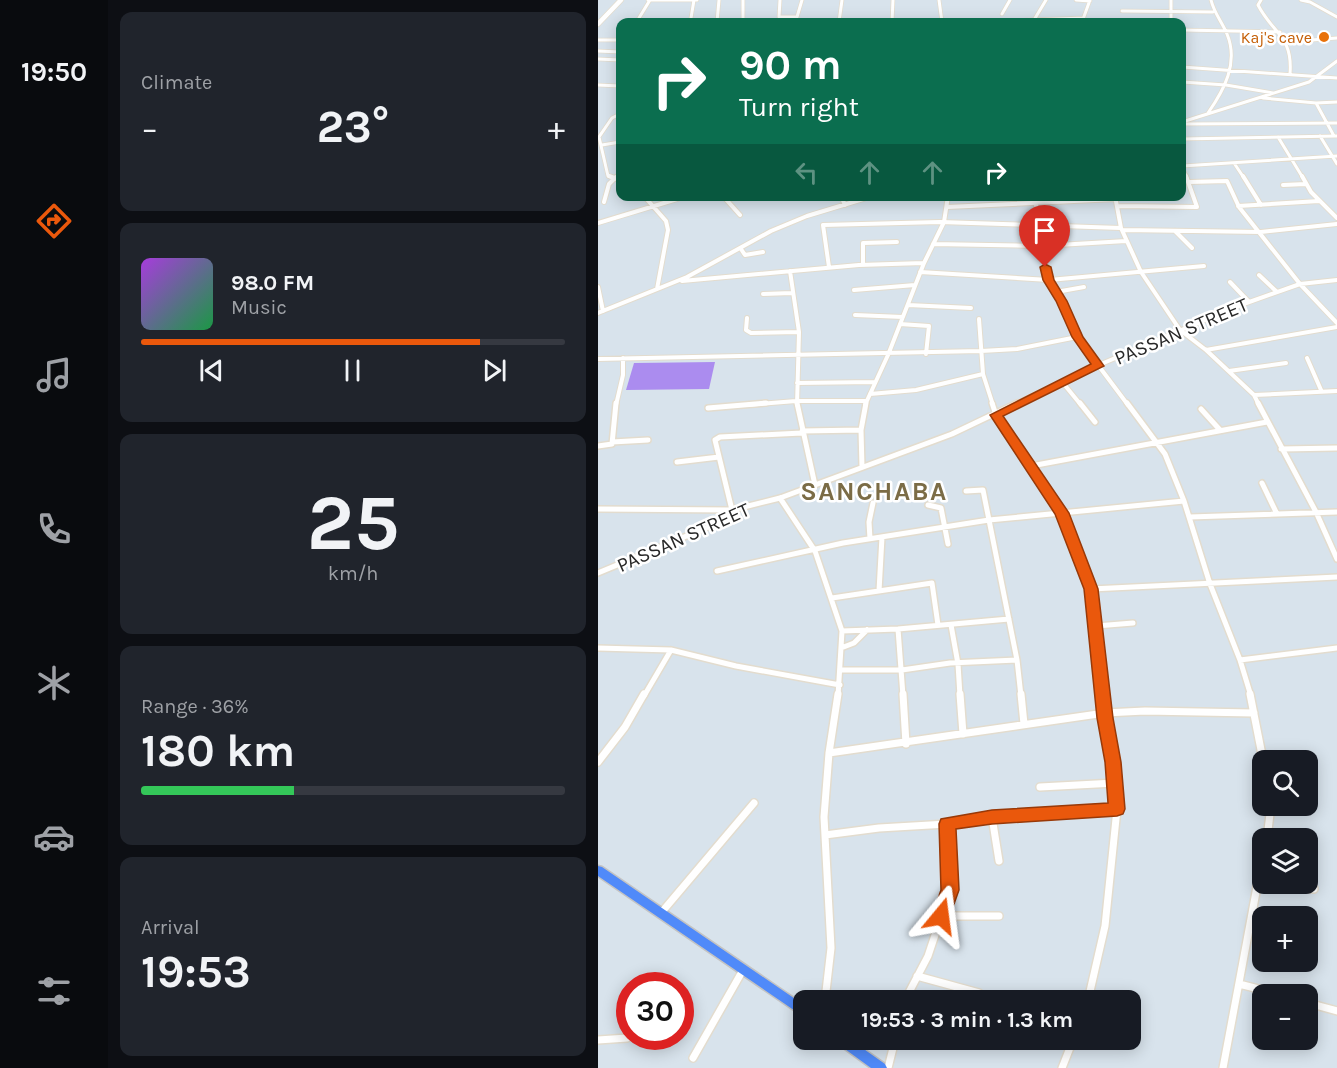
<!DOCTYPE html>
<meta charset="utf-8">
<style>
body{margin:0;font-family:Karla,sans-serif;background:#20242c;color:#f1f3f6;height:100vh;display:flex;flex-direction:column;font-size:22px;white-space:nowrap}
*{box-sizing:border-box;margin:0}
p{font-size:20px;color:#9ea1a6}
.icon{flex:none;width:33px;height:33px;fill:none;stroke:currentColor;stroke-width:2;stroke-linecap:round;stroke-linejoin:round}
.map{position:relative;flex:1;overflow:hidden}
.panel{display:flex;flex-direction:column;gap:12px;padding:12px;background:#0d0f14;width:490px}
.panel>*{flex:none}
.top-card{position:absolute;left:18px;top:18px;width:570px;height:183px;border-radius:12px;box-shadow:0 3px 15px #0003;background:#0b6e4f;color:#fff;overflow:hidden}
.fabs{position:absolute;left:654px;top:750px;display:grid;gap:12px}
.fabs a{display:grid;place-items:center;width:66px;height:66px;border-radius:12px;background:#171b24;box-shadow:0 3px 15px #0003;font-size:30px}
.speed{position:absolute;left:18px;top:972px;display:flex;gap:12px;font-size:30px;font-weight:700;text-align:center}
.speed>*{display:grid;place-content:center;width:78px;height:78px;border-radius:50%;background:#171b24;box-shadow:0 3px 15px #0003;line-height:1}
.speed .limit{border:9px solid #d22;background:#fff;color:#111}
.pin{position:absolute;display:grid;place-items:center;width:51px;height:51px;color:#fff;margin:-62px -26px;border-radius:50% 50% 50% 0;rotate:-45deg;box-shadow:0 0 6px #0007}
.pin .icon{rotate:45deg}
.me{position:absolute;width:66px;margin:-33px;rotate:16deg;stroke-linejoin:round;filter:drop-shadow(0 0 4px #0008)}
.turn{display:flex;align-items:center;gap:21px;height:126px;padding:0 24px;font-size:27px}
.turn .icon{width:78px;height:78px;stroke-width:2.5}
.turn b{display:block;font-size:42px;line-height:51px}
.lanes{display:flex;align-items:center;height:57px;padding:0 24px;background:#0003;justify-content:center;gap:30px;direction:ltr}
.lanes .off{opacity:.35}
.big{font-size:45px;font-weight:700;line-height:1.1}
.panel .card{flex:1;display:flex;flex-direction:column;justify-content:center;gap:9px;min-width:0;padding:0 21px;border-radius:12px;background:#20242c}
.panel .dial{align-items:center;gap:0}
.dial b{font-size:78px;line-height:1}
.song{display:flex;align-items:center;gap:18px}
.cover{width:72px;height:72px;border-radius:9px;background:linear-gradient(135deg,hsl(280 70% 55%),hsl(140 70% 35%))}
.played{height:6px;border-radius:3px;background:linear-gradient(90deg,#ea580c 80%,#363941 80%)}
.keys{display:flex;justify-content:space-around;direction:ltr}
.heat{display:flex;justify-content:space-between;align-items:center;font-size:33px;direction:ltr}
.charge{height:9px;border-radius:4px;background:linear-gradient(90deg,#34c759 36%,#363941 0)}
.trip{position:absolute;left:195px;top:990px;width:348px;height:60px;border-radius:12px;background:#171b24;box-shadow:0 3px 15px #0003;font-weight:700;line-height:60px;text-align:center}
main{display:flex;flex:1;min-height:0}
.tab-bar{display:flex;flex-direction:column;width:108px;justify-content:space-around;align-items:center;background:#090b0e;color:#9ea1a6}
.tab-bar .icon{width:42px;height:42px}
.tab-bar .selected{color:#ea580c}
.tab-bar b{font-size:27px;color:#f1f3f6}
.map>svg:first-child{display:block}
.pitch{fill:#ab8cef}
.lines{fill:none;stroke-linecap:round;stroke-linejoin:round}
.minor-far3-casing{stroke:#e3dcce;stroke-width:4.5}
.minor-far2-casing{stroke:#e3dcce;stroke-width:6}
.minor-far1-casing{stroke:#e3dcce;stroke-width:8}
.minor-casing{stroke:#e3dcce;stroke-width:10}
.tertiary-casing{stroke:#e3dcce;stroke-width:6}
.primary-casing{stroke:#c3c3c3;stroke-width:3}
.minor-far3{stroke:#fff;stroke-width:3}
.minor-far2{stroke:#fff;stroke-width:4}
.minor-far1{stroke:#fff;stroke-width:5}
.minor{stroke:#fff;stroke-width:7}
.tertiary{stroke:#fff;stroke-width:4.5}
.primary{fill:#508af9;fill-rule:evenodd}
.route{fill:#ea580c;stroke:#983908;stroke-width:1.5}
.food-dot{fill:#e8710a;stroke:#fff;stroke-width:2}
.labels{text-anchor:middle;stroke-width:5;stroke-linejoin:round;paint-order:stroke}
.far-food-label{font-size:16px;fill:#c56008;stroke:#fff;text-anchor:end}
.street-label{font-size:20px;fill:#282828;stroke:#fff}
.district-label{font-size:26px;font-weight:bold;letter-spacing:1.5px;fill:#7b6c46;stroke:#fff}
</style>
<main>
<nav class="tab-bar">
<b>19:50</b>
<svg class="icon selected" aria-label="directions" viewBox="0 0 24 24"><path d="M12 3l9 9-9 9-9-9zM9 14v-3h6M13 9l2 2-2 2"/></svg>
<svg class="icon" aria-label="music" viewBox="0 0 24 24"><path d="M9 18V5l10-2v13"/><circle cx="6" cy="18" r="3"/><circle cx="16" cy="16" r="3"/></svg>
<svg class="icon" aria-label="phone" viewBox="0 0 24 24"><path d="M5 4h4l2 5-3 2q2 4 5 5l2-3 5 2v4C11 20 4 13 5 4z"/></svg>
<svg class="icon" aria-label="climate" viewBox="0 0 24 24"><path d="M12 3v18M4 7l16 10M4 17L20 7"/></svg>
<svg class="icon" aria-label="car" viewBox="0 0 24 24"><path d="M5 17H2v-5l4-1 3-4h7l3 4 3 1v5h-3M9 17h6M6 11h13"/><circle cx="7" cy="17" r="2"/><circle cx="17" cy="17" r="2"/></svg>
<svg class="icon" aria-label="filters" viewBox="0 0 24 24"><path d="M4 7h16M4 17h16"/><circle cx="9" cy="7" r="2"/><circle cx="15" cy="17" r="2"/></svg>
</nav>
<section class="panel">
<div class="card"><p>Climate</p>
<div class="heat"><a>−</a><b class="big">23°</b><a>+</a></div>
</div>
<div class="card">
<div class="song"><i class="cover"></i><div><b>98.0 FM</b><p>Music</p></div></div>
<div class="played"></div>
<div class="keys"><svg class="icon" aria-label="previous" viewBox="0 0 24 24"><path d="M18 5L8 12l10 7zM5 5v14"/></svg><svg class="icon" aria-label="pause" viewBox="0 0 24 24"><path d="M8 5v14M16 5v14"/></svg><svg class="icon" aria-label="next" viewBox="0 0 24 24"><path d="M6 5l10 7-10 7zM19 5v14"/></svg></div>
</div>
<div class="card dial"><b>25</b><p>km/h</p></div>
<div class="card"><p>Range · 36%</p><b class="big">180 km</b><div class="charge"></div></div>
<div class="card"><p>Arrival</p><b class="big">19:53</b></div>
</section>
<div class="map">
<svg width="739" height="1068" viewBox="0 0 739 1068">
<rect width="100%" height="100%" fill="#d8e3ec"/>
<!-- pitch -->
<path class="pitch" d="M117,362L111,389L28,390L36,363Z"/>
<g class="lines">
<defs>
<path id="minor-far3" d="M50,0H99
M145,0V18
M182,0L181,17H199L204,0
M341,0L344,22
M478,0L492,1
M573,0V22
M663,0L660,5C675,34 695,36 692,74
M703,0L712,2L739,17
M524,11L615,12
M404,14L412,0
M41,18L52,0
M93,18L96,0
M436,20L448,0
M119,22L121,0
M241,22L244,0
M294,22L295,0
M380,22L486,18
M484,22L492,0
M584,30L682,32
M0,40H22
M689,42L739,38
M0,51L22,52
M0,59L22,60
M584,67L739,78
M584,82L628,85L675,93
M0,85L22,86
M665,98L718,103L739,102
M718,103L736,136
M610,113C626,90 641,63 629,34C624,22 616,13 613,0
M584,122L711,82L739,61
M584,124L739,123
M722,136L739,164
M680,137L705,178
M584,139L739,136
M4,145L22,142
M636,163L646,178
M584,166L739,156
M584,167L589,178
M16,178L10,176L1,137L14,118L22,114"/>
<path id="minor-far2" d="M11,176L22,180
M645,176L663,205
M704,176L713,192L739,218
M591,182L629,181L641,207L702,284L739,323
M685,185L708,184
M46,196L68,221L70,230L59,289
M125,196L142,215
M243,196L247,205
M517,196L523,228L543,272L582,330L608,350L739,327
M6,202L11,184L18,177
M438,204L443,246L451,280L464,301L479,337L530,405
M520,206L599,207L588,176
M640,206L721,201
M349,207L518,199
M0,223L89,196
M525,230L663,232L739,224
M577,231L594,248
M335,244L443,246L528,241
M143,249L147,255L165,252
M265,265V243L299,242
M231,267L225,225L342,222L523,228
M192,271L201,332L199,405
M322,272L451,280L606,266
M661,275L679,292
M84,281L261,265L326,263
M632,282L651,302
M0,287L5,311
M256,290L317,285
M458,292L486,287
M165,294L194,293
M310,305L373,308
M0,313L89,277L173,231L209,216L275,196
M257,315L305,317
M149,318L148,330L153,333L201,332
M381,319L385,374L395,405
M302,324L331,326L328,354
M607,349L656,395L661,405
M709,358L723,390
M0,359L383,351L419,349L479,337
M631,371L688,363
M199,383L277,382
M465,383L483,405
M272,394L318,390L385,374
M656,395L739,391
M18,405L25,375V358
M149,405L198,401H268
M267,405L290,355L326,263L346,222L350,196
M415,405L489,370L640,306L702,284L739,280"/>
<path id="minor-far1" d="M199,403L217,485
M394,403L398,415L464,514L493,589L505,696
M482,403L497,422
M529,403L567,454L586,501L612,584L642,660L653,696
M660,403L718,512L739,559
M110,408L168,403
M603,409L622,430
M204,431L263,430
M14,442L50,440
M0,446L14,444L18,403
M683,449L739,448
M79,462L121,457
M433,466L669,422
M264,467L263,430L268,403
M664,483L679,514
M368,491L385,490L419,660L423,696
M182,498L217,551L244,631L240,696
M330,505L343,508L350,544
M0,509L134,510L117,440L122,437L204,433
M592,517L739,512
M272,539L271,522L275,503
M119,571L245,543L391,520L586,501
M0,573L122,522L134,510L182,498L354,434L419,403
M493,589L739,577
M281,591L284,537
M234,598L334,583L340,625
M353,625L360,664L362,696
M498,626L535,623
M300,629L305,696
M244,631L300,629L411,619
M0,648L73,650L138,666L242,685
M243,648L256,643L269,630
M642,660L739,648
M243,670H304L352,663L419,660
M46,696L73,650"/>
<path id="minor" d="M305,694L308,744
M362,694L365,734
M423,694L426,724
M652,694L665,760
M231,753L507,713L547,711L656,713
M0,762L27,727L46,694
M442,787L517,783
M394,817L401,861
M227,835L281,828L349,824L394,817L519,809
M669,838L673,806
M668,884L716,889
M63,913L156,803
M343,916H401
M319,976L381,993
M641,984L680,994
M227,1000L233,948L226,817L231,753L240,694
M307,1000L330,956L352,890L349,824
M490,1000L507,926L519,809L515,762L504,694
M710,1003L739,1011
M0,1040L29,1038
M95,1058L145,970
M290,1068L297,1040
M464,1068L475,1040
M625,1068L664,860"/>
<path id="tertiary" d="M0,24L23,0"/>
<path id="primary" d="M0,866L4,867L206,1005V1017L0,876Z
M238,1040H253L287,1064L289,1068H273L240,1044Z"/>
</defs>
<!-- minor-far3 casing -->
<use href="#minor-far3" class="minor-far3-casing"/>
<!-- minor-far2 casing -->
<use href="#minor-far2" class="minor-far2-casing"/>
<!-- minor-far1 casing -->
<use href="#minor-far1" class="minor-far1-casing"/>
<!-- minor casing -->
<use href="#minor" class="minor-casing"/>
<!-- tertiary casing -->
<use href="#tertiary" class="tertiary-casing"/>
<!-- primary casing -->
<use href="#primary" class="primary-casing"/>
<!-- minor-far3 -->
<use href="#minor-far3" class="minor-far3"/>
<!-- minor-far2 -->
<use href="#minor-far2" class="minor-far2"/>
<!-- minor-far1 -->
<use href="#minor-far1" class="minor-far1"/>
<!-- minor -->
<use href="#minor" class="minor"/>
<!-- tertiary -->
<use href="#tertiary" class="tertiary"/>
<!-- primary -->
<use href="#primary" class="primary"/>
</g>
<!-- route -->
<path class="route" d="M447,264L453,267L456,280L469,301L485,337L506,366L405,416L471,513L500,589L515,718L523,762L527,809L525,814L519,816L394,824L358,829L361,890L350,921L343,923L337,921L334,916L343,890L341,824L343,819L394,810L510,803L507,762L499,718L486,589L457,514L392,415L493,364L474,337L458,301L445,280L442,267Z"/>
<!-- markers -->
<circle class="food-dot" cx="726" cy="37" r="6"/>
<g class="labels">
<!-- far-food labels -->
<g class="far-food-label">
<text x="714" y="43">Kaj's cave</text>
</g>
<!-- street labels -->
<g class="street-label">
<text transform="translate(583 331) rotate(-23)" y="7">PASSAN STREET</text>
<text transform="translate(85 537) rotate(-24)" y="7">PASSAN STREET</text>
</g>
<!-- district labels -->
<g class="district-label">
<text x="276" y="500">SANCHABA</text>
</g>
</g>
</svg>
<div class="fabs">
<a><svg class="icon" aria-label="search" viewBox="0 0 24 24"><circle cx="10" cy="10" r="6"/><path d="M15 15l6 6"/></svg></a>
<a><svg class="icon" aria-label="layers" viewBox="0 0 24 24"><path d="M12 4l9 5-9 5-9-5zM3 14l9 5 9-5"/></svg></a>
<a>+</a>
<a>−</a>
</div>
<div class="speed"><div class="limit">30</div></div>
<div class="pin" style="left:447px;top:267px;background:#d93025"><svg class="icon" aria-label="arrive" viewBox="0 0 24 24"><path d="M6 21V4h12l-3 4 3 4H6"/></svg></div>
<svg class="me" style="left:343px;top:916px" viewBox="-20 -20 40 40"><path d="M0-17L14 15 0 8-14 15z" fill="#ea580c" stroke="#fff" stroke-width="4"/></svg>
<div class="trip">19:53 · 3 min · 1.3 km</div>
<div class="top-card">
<div class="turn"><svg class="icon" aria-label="right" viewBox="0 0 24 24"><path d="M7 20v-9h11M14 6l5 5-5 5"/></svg><div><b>90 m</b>Turn right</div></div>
<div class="lanes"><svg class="icon off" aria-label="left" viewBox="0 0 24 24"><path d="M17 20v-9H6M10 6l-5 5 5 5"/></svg><svg class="icon off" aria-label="ahead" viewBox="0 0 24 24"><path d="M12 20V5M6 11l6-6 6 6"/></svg><svg class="icon off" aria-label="ahead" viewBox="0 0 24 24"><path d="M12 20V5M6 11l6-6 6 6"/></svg><svg class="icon" aria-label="right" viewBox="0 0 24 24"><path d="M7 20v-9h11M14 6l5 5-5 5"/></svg></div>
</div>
</div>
</main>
